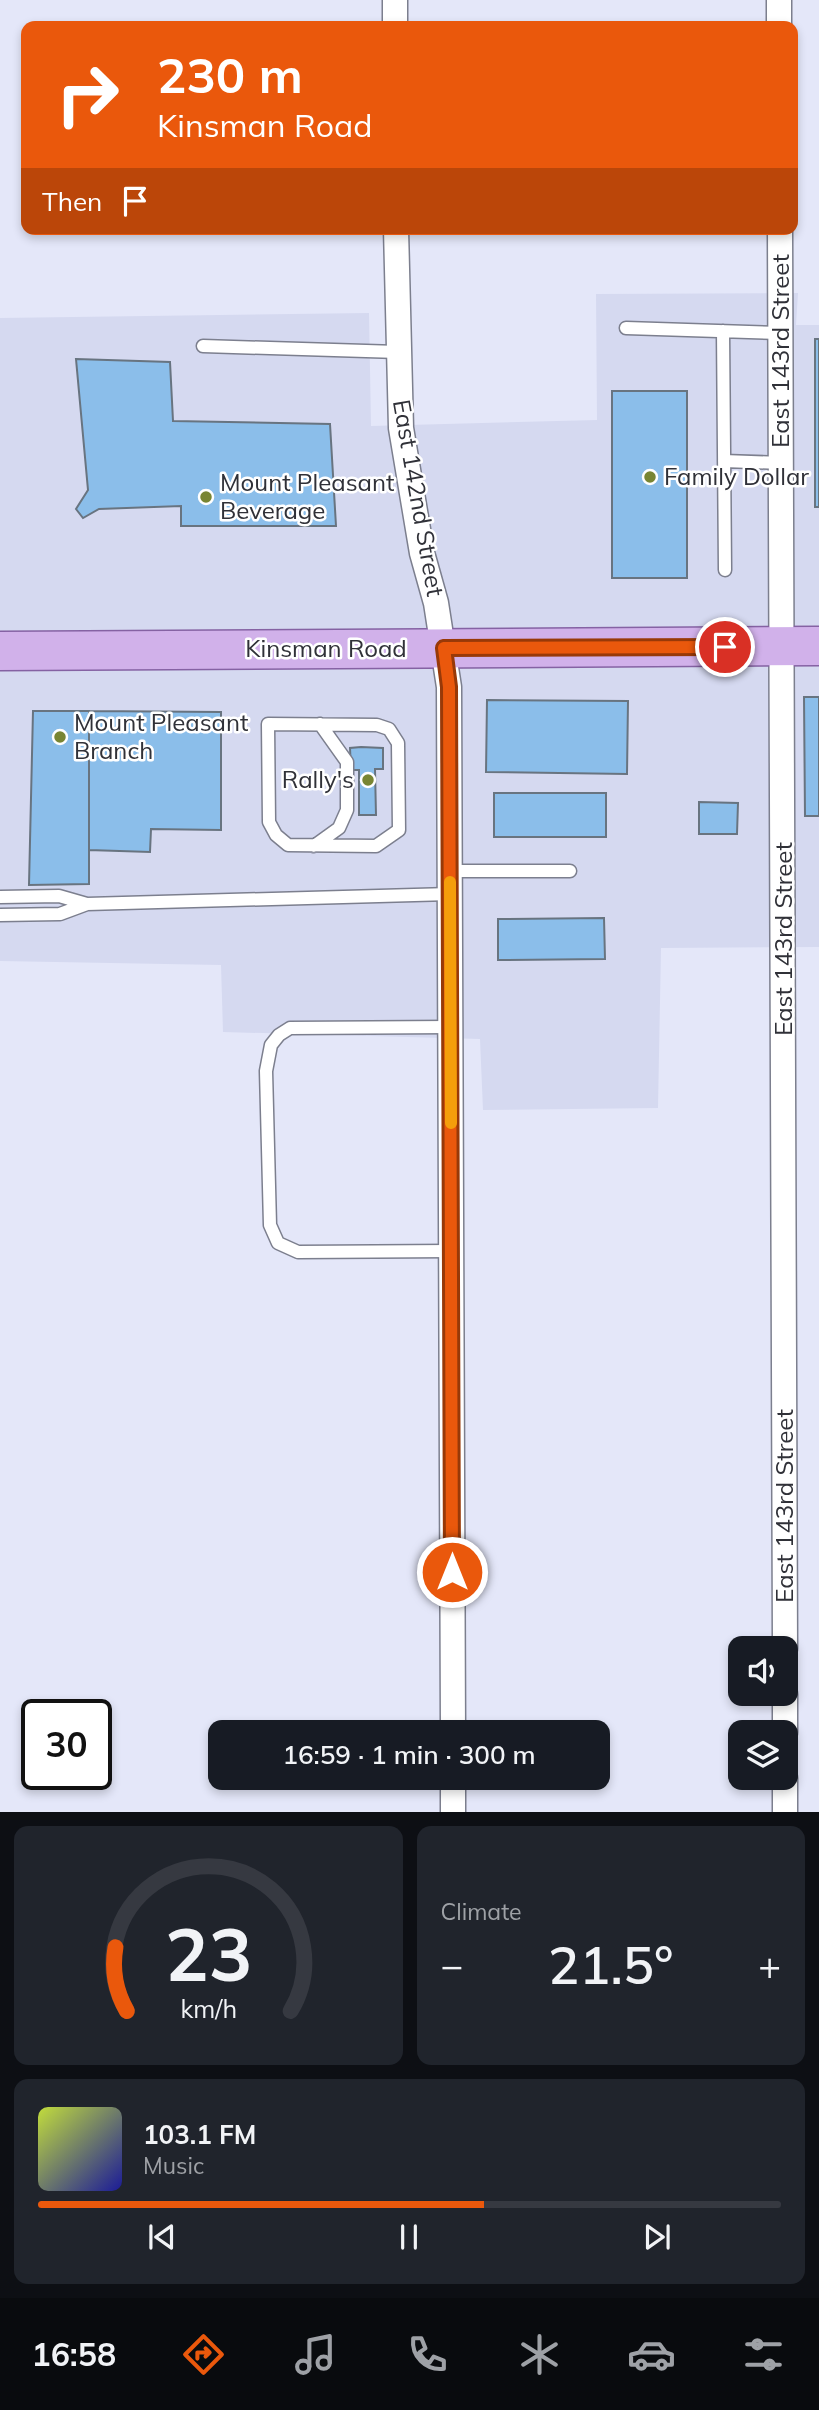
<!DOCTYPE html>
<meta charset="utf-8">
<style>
body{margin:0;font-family:Mulish,sans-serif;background:#20242c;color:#f1f3f6;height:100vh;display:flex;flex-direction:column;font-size:26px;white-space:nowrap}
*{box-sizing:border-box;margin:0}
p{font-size:23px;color:#9ea1a6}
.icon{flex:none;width:38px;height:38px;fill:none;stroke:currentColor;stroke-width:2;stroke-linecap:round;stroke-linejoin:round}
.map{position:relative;height:1812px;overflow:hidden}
.sheet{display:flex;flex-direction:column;gap:14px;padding:14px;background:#0d0f14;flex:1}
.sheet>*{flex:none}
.guide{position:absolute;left:21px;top:21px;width:777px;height:214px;border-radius:14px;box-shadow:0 4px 10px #0003;background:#ea580c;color:#fff;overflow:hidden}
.buttons{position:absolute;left:728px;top:1636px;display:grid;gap:14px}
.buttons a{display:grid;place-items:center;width:70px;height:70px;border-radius:14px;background:#171b24;box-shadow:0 4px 10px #0003;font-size:35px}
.speed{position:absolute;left:21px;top:1699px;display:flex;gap:14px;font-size:35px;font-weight:700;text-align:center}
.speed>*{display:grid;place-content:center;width:91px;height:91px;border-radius:50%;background:#171b24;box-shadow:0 4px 10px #0003;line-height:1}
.speed .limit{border:4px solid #111;border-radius:10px;background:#fff;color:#111}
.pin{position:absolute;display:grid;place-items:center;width:60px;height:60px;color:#fff;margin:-30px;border:4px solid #fff;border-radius:50%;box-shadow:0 2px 7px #0007}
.me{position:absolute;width:77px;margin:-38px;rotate:0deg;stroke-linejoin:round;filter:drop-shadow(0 0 5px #0008)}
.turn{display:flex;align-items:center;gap:24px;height:147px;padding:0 21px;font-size:32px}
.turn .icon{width:91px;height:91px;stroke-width:2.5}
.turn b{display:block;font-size:49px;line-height:60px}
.then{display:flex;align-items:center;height:66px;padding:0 21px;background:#0003;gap:14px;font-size:26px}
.big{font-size:52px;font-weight:600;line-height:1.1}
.sheet .tile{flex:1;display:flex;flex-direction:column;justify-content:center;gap:10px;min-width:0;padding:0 24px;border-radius:14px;background:#20242c}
.sheet .dial{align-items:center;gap:0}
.dial svg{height:182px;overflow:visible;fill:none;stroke:#363941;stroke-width:7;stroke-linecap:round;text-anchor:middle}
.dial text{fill:#f1f3f6;stroke:none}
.song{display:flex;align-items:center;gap:21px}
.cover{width:84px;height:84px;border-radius:10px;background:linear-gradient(135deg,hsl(70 70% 55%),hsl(240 70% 35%))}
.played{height:7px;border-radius:4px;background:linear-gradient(90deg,#ea580c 60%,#363941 60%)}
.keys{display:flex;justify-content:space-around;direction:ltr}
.heat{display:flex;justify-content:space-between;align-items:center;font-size:38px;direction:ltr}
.sheet .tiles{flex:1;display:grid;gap:14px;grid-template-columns:1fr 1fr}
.tile:last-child{grid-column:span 2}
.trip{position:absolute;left:208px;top:1720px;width:402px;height:70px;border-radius:14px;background:#171b24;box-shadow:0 4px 10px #0003;font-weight:600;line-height:70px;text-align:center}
.tab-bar{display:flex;height:112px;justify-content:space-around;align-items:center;background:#090b0e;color:#9ea1a6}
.tab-bar .icon{width:49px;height:49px}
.tab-bar .on{color:#ea580c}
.tab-bar b{font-size:32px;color:#f1f3f6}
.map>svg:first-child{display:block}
.built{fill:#d5d9f0}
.building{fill:#8bbeea;stroke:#687480;stroke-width:2}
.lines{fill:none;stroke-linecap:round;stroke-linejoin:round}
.service-casing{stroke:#7c7f8e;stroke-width:15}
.minor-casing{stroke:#7c7f8e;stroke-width:27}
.primary-casing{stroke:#8562a3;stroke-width:41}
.service{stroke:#fff;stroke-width:12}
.minor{stroke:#fff;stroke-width:24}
.primary{stroke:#d1b1ea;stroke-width:38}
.route-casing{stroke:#983908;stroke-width:18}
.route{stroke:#ea580c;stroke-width:12}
.slow{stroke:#f59e0b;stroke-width:12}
.poi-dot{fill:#788533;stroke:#fff;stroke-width:2.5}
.labels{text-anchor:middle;stroke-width:5;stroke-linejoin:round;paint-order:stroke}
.street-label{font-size:24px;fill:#303138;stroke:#fff}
.poi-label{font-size:24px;fill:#303138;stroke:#fff;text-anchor:start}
</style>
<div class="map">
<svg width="819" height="1812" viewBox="0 0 819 1812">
<rect width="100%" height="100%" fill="#e4e7f9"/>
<!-- built -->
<path class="built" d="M798,293L796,325H819V947L661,948L658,1108L483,1110L480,1039L223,1032L221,965L0,961V318L369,313L371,426L597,420L596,294Z"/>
<!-- building -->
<path class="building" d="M815,339H819V507H815Z
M76,359L170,362L173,421L330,424L336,526H181V506L99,509L83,518L76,509L88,490Z
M612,391H687V578H612Z
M804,697H819V816H805Z
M487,700L628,701L627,774L486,772Z
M33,711H89V884L29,885Z
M89,711L221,712V830L151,829L150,852L89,850Z
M361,747L383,748V769H375L376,815H359V770H351L350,748Z
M494,793H606V837H494Z
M699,802L738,803L737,834H699Z
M604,918L605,959L498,960V919Z"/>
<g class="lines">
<defs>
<path id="service" d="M626,328L781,333
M723,331L725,570
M203,346L398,352
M724,461L782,463
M268,724L377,725L389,729L398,743L399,830L376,846L288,845L276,835L269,822Z
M314,846L339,828L347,810V762L320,724
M450,871H570
M0,897L59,896L87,904L60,914L0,915
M87,904L450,894
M450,1027L290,1028L279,1035L271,1045L266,1071L270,1225L278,1243L298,1252L451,1251"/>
<path id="minor" d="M395,0V26
M779,0V26
M396,229L401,428L422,553L436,603L449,687L453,1732
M780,229L785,1648
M785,1694V1732
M453,1778V1812
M785,1778V1812"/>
<path id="primary" d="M0,651L819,646"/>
</defs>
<!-- service casing -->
<use href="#service" class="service-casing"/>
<!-- minor casing -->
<use href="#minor" class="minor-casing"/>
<!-- primary casing -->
<use href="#primary" class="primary-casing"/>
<!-- service -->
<use href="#service" class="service"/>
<!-- minor -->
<use href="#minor" class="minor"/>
<!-- primary -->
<use href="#primary" class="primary"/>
</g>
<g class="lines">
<defs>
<path id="route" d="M452,1572L449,687L444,648L725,647"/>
</defs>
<!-- route casing -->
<use href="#route" class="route-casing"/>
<!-- route -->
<use href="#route" class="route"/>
<!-- slow -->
<path class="slow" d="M450,882L451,1123"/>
</g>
<!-- markers -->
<g class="poi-dot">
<circle cx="650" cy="477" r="7"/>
<circle cx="206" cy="497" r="7"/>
<circle cx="60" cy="737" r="7"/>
<circle cx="368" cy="780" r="7"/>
</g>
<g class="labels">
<!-- street labels -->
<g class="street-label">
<text transform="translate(781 351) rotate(-90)" y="8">East 143rd Street</text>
<text transform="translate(418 498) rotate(80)" y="8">East 142nd Street</text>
<text x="326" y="657">Kinsman Road</text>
<text transform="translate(784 939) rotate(-90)" y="8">East 143rd Street</text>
<text transform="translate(785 1506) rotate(-90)" y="8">East 143rd Street</text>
</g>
<!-- poi labels -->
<g class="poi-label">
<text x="664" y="485">Family Dollar</text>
<text x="220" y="491">Mount Pleasant<tspan x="220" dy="28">Beverage</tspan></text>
<text x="74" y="731">Mount Pleasant<tspan x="74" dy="28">Branch</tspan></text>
<text x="354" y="788" text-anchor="end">Rally's</text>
</g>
</g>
</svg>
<div class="buttons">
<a><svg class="icon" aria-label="sound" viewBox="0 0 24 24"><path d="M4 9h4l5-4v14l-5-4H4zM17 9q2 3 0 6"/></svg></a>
<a><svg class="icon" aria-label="layers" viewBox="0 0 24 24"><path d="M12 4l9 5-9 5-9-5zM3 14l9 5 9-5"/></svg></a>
</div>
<div class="speed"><div class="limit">30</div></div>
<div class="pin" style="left:725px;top:647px;background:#d93025"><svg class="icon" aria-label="arrive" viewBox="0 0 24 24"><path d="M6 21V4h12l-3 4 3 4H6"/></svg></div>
<svg class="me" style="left:452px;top:1572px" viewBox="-20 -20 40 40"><circle r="17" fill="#ea580c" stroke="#fff" stroke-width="3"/><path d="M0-11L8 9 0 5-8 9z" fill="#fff"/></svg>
<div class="trip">16:59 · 1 min · 300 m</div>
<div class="guide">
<div class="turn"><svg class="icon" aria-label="right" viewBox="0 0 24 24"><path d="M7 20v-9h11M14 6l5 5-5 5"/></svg><div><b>230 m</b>Kinsman Road</div></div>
<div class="then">Then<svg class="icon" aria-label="arrive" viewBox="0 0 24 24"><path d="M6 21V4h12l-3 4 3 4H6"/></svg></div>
</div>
</div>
<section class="sheet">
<div class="tiles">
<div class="tile dial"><svg viewBox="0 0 100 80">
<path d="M14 69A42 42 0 1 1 86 69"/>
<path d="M14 69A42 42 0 0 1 9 41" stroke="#ea580c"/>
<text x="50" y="56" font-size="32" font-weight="700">23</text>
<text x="50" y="72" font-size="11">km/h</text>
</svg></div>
<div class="tile"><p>Climate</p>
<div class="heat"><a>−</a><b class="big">21.5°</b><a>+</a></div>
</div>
<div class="tile">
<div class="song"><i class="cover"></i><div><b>103.1 FM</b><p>Music</p></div></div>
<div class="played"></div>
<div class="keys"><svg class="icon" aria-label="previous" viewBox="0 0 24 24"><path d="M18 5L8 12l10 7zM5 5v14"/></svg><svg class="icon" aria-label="pause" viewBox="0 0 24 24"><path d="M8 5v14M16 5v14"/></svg><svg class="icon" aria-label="next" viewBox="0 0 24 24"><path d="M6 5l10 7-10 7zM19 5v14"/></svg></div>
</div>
</div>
</section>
<nav class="tab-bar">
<b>16:58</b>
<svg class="icon on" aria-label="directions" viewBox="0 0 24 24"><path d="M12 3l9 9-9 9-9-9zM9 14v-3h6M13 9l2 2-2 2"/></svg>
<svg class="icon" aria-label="music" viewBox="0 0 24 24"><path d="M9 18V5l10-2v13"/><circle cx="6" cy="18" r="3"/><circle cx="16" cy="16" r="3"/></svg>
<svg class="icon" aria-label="phone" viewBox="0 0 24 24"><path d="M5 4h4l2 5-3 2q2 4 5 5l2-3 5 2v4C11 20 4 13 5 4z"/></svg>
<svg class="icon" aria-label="climate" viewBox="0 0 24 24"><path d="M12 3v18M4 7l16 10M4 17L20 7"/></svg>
<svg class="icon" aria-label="car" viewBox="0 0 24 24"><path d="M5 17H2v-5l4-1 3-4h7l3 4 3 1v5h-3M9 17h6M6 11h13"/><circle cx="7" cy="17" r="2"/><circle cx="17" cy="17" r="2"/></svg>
<svg class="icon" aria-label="filters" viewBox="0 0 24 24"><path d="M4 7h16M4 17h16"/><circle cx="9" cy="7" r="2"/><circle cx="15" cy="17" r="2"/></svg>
</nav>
